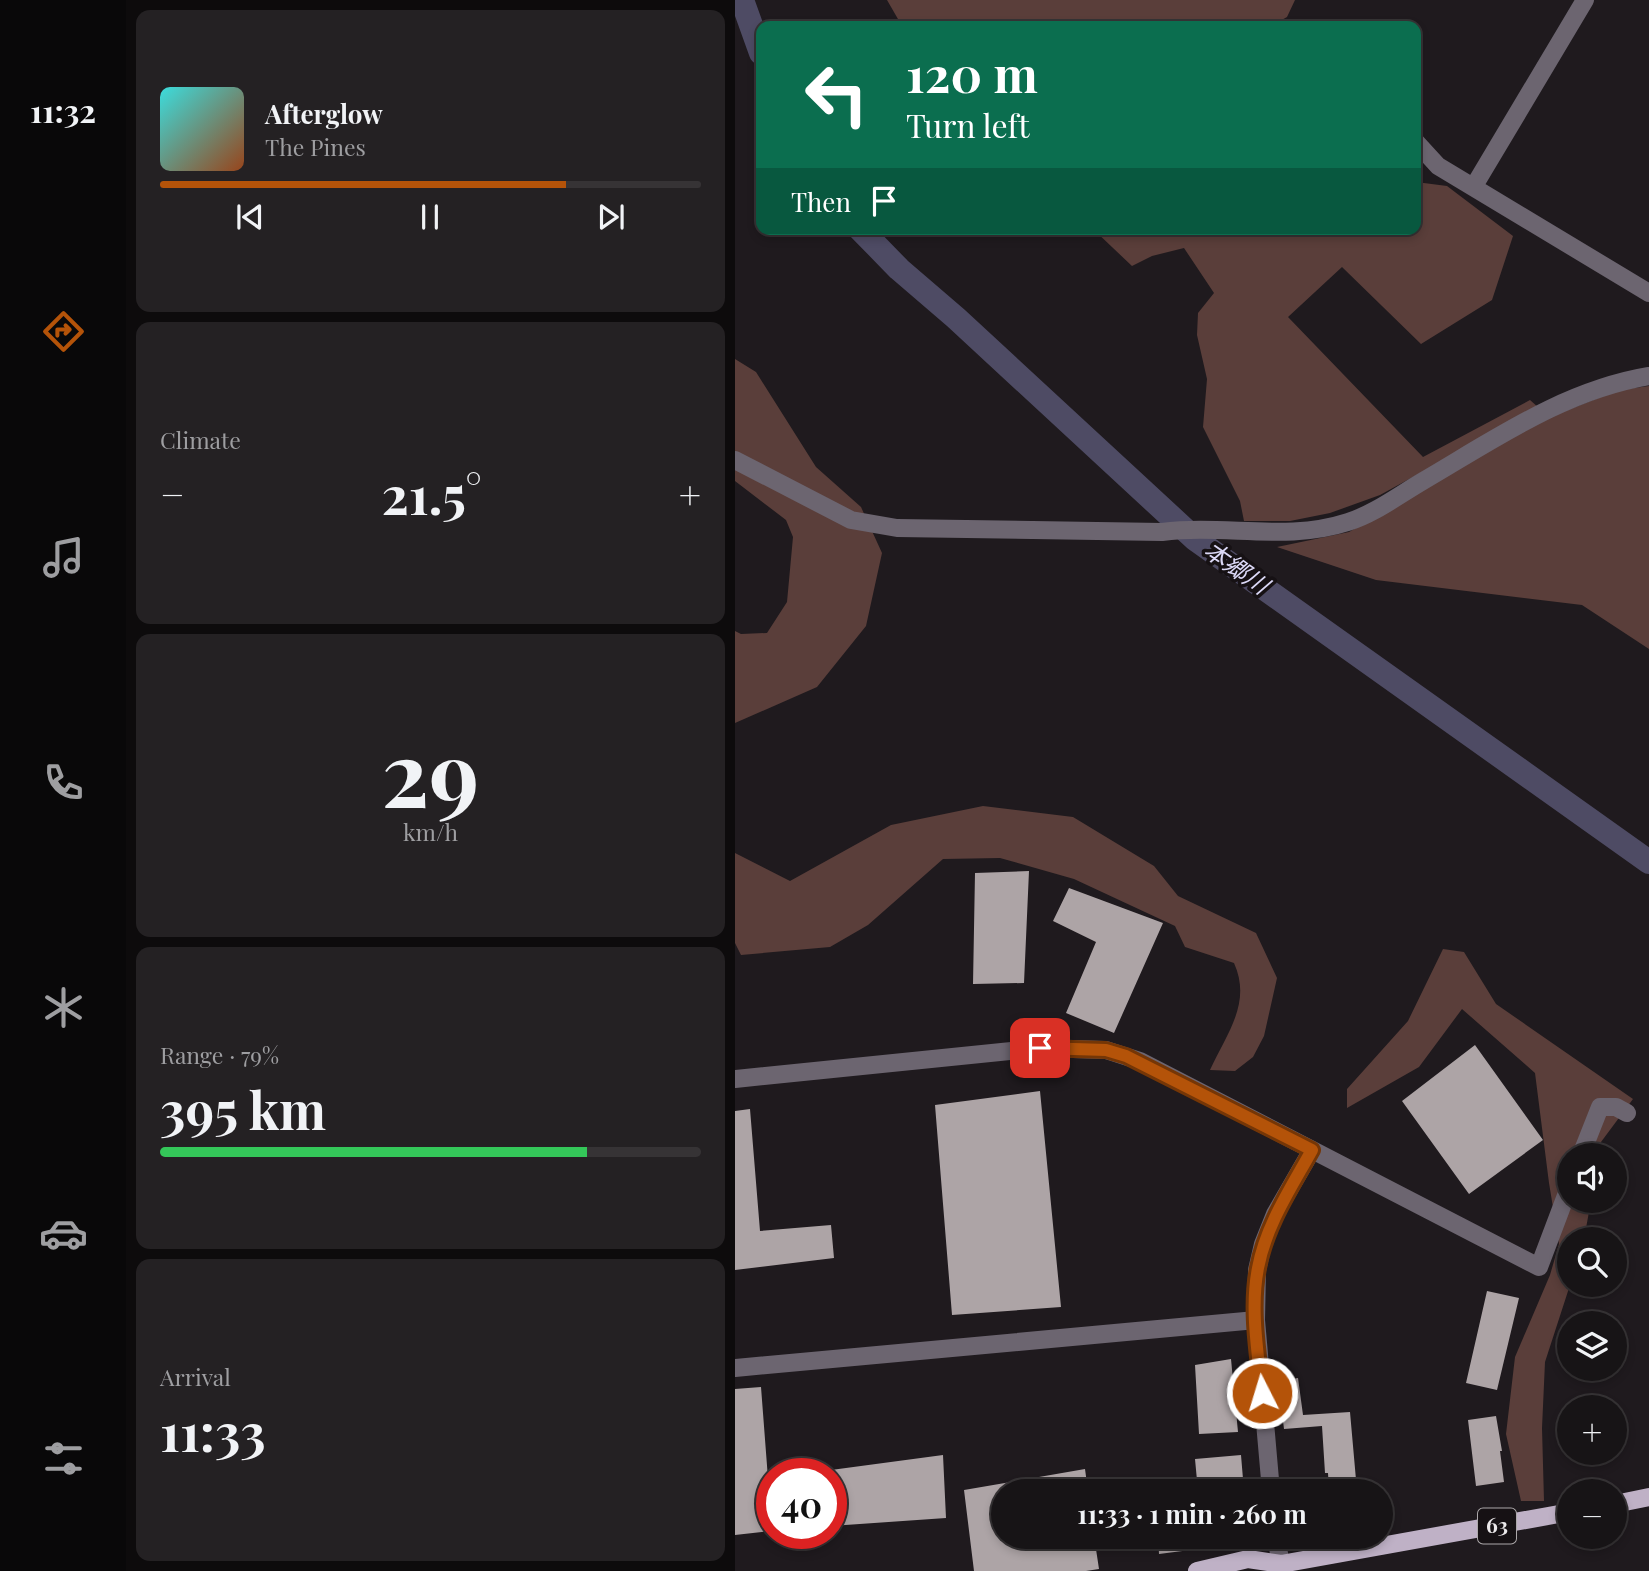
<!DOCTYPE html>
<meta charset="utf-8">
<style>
body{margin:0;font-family:"Playfair Display","Noto Sans JP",serif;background:#242123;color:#f1f3f6;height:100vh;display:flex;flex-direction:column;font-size:26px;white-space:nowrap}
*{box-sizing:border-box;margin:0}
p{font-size:23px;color:#9e9ea1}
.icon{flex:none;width:38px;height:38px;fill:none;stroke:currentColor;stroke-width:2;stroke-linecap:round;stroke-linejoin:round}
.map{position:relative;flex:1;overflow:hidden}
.details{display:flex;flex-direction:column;gap:10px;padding:10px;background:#0d0b0c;width:609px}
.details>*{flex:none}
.banner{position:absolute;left:21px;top:21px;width:665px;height:214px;border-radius:14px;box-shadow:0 4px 10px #0003,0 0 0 2px #363335;background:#0b6e4f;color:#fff;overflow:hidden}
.tools{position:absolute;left:822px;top:1143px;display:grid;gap:14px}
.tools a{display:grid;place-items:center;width:70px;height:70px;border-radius:50%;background:#171416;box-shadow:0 4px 10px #0003,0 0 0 2px #363335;font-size:35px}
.speed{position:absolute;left:21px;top:1458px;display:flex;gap:14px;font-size:35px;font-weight:700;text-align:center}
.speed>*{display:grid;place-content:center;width:91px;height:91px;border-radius:50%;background:#171416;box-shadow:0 4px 10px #0003,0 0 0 2px #363335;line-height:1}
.speed .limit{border:10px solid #d22;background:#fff;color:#111}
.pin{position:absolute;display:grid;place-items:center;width:60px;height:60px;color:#fff;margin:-30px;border-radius:14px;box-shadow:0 4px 10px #0006}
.me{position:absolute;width:77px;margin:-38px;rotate:355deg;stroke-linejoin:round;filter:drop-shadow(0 0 5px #0008)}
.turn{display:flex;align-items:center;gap:24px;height:147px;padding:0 35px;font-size:32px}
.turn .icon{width:91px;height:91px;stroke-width:2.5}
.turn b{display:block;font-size:49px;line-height:60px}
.then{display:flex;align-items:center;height:66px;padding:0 35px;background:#0003;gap:14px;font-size:26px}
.big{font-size:52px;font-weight:700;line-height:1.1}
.details .card{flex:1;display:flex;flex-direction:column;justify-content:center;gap:10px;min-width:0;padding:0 24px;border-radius:14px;background:#242123}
.details .dial{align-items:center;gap:0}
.dial b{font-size:91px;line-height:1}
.song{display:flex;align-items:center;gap:21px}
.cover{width:84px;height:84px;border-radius:10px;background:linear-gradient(135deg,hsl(180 70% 55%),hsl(20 70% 35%))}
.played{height:7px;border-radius:4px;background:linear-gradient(90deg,#b45309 75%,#363335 75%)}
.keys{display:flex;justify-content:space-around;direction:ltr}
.heat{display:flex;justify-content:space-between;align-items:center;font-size:38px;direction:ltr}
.charge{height:10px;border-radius:5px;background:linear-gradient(90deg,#34c759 79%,#363335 0)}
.trip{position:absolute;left:256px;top:1479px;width:402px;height:70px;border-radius:35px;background:#171416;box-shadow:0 4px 10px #0003,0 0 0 2px #363335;font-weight:700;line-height:70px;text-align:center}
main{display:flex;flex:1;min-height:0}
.tabs{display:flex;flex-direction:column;width:126px;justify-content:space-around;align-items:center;background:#090809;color:#9e9ea1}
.tabs .icon{width:49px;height:49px}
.tabs .current{color:#b45309}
.tabs b{font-size:32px;color:#f1f3f6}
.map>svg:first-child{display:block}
.forest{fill:#5a3e3a}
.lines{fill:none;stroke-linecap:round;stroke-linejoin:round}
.river{stroke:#4e4b64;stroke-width:24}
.building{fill:#ada4a6}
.minor{stroke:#6c6570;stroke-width:18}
.major{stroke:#bfb1c6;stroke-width:18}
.route-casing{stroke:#753606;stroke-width:18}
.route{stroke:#b45309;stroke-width:12}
.labels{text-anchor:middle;stroke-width:7;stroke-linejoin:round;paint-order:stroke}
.shield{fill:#161114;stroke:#aca8aa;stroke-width:2}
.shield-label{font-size:21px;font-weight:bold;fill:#ece9eb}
.water-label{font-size:24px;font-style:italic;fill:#dbd8f6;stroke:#161114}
</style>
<main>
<nav class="tabs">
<b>11:32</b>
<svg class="icon current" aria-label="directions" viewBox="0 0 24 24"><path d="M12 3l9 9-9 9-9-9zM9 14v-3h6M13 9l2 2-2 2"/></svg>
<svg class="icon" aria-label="music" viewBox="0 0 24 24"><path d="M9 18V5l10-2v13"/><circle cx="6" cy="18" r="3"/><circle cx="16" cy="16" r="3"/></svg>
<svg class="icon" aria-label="phone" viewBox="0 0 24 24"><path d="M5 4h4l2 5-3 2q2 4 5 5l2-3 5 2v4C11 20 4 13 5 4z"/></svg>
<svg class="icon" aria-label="climate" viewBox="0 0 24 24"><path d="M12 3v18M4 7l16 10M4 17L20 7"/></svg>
<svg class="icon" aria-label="car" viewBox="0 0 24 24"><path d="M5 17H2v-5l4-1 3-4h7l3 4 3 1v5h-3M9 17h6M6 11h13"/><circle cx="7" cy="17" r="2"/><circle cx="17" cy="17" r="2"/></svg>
<svg class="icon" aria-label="filters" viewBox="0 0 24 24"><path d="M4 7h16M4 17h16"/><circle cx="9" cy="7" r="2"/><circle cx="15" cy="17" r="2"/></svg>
</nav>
<section class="details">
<div class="card">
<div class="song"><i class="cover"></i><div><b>Afterglow</b><p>The Pines</p></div></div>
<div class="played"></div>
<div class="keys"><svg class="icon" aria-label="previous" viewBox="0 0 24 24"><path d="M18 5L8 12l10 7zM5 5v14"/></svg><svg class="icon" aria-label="pause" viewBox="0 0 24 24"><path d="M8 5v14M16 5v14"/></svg><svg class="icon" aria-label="next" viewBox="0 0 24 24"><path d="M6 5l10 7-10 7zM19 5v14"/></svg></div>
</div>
<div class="card"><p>Climate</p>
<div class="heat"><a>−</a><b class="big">21.5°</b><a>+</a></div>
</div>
<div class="card dial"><b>29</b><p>km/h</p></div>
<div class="card"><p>Range · 79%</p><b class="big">395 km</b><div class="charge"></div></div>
<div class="card"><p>Arrival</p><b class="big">11:33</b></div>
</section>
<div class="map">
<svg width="914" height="1571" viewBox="0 0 914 1571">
<rect width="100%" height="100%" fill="#1f1a1e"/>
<!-- forest -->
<path class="forest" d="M152,0H560L552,17L536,26H167Z
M681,182L712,186L778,236L757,300L686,344L607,267L553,317L688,457L795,400L804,408L645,495L595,513L555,521H509L505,501L468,427L472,379L462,335L463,313L479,293L449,248L417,256L397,266L358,229H681Z
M0,359L21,372L81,467L126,507L147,553L131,626L82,687L0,723V631L6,634L32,633L52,602L58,537L51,520L0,481Z
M914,386V649L847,605L641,580L542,547L614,532L812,418L884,390Z
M248,806L338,817L419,866L443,896L521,933L542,978L529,1036L518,1057L500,1071L475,1070C492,1033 517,1003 499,963L450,947L440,926L339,879L265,858L208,859L133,925L95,947L6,955L0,943V853L55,881L156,825Z
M708,949L729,952L761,1004L898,1099L866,1142L864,1155H835V1200L856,1201L849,1239H835V1285L810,1362L807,1428L809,1501H786L771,1434L780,1357L815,1275L824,1244L814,1183L800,1073L727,1009L684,1067L612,1108V1089L673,1021Z"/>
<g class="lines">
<!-- river -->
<path class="river" d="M7,0L26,53
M125,229L164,269L221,318L460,539L914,862"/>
</g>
<!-- building -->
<path class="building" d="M294,871L289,983L238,984L240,873Z
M334,888L428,923L379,1033L331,1013L361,942L318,921Z
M740,1045L808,1140L734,1194L667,1101Z
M305,1091L326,1307L217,1315L200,1105Z
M15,1109L25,1231L96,1225L99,1258L0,1270V1111Z
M752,1291L784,1298L762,1390L731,1383Z
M496,1359L503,1432L464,1434L460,1365Z
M563,1378L568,1415L615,1412L622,1491H594L593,1473H590L587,1426L549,1429L543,1381Z
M26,1387L37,1531L0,1535V1389Z
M761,1416L767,1451H765L769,1482L741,1486L733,1420Z
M208,1455L211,1518L96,1526V1470Z
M506,1455L509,1491H463L460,1459Z
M350,1469L353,1491H268V1536H359L364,1569L351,1571H239L229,1490Z
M423,1536H461L463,1549L424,1554Z"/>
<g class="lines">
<!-- minor -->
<path class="minor" d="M681,142L703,166L914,293
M739,186L850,0
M0,460L116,520L162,528L427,532C490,524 552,542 613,522C639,514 664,495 688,481C760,439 830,390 914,376
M0,1079L305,1048L371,1050L405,1061L804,1267L835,1185
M846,1155L865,1107H881L892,1113
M0,1368L521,1320
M536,1491L521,1320L522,1270L528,1244L540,1214L577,1150
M541,1536L547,1571"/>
<!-- major -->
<path class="major" d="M880,1504L914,1497
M462,1571L513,1559L546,1564L835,1512"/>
</g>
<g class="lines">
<defs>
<path id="route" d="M305,1048L371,1050L391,1056L577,1150C556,1188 531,1225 523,1268C515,1309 523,1353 527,1393"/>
</defs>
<!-- route casing -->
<use href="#route" class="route-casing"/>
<!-- route -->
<use href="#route" class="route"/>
</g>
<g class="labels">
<!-- shield labels -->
<rect class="shield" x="743" y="1508.5" width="38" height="35" rx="5"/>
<g class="shield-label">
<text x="762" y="1533">63</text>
</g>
<!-- water labels -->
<g class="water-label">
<text transform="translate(501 568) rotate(35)" y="8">本郷川</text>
</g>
</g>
</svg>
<div class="tools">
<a><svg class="icon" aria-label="sound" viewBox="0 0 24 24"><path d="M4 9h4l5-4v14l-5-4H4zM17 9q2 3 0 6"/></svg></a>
<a><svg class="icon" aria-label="search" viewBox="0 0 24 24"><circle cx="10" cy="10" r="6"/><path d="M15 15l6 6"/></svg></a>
<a><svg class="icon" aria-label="layers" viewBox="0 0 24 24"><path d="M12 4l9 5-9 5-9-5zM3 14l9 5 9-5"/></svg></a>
<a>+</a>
<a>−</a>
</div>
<div class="speed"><div class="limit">40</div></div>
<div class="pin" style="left:305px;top:1048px;background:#d93025"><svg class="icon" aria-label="arrive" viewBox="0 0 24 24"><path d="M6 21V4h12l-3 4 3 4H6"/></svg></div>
<svg class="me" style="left:527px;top:1393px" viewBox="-20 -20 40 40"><circle r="17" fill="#b45309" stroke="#fff" stroke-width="3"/><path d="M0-11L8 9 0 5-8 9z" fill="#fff"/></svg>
<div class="trip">11:33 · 1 min · 260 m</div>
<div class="banner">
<div class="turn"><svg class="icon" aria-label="left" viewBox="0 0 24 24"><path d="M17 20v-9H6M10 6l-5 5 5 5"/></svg><div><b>120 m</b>Turn left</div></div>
<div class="then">Then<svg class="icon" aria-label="arrive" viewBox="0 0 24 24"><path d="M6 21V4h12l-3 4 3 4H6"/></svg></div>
</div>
</div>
</main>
